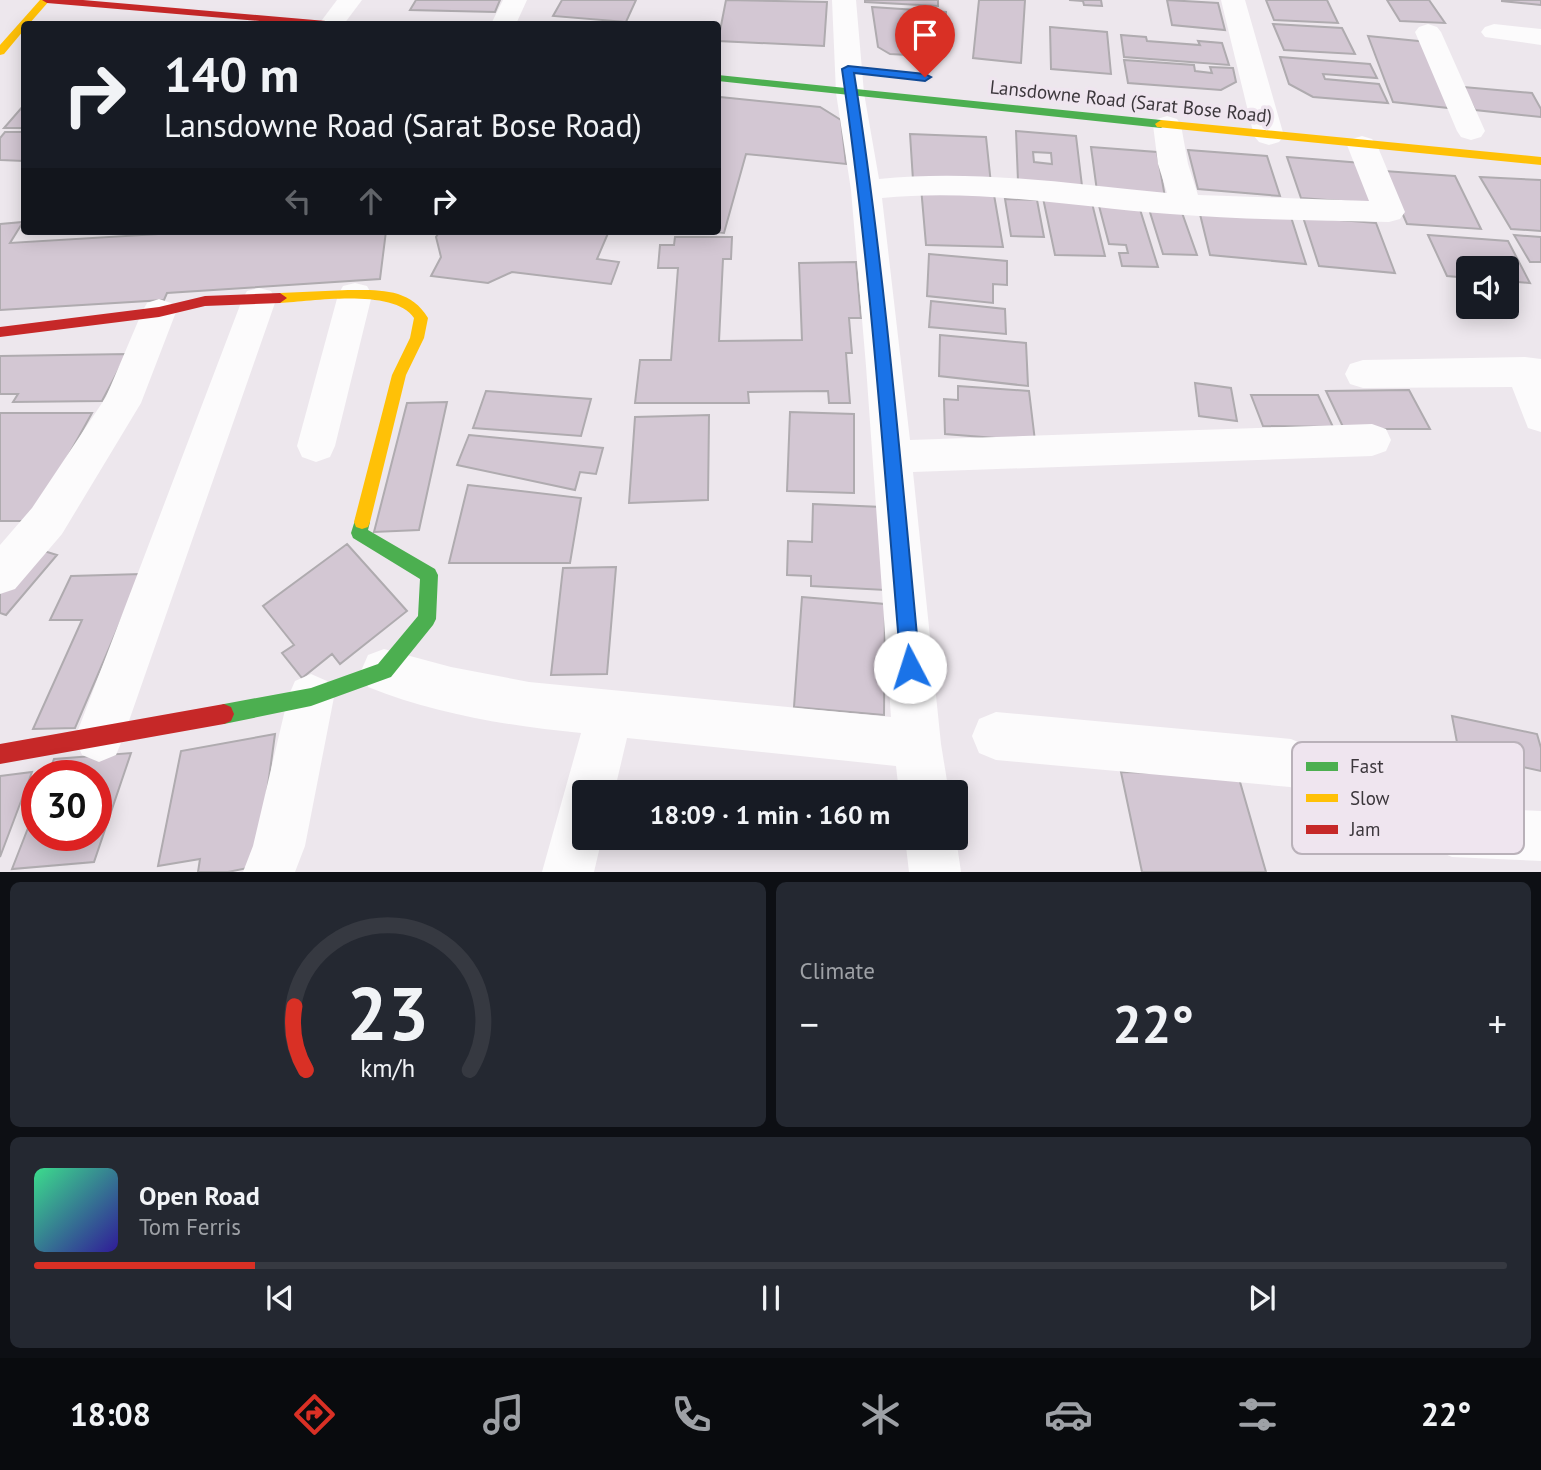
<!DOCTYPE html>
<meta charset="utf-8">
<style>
body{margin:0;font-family:"PT Sans",sans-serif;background:#242831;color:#f1f3f6;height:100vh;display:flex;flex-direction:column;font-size:26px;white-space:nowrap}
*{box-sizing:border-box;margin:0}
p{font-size:23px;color:#9ea1a6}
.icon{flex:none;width:38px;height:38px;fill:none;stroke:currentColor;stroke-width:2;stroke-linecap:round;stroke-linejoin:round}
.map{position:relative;height:872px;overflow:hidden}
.side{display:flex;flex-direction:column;gap:10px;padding:10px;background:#0d0f14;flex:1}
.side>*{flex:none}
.guide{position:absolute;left:21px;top:21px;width:700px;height:214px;border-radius:7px;box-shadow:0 4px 18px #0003;background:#171b24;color:#f1f3f6;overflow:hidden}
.fabs{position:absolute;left:1456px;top:256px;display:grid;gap:14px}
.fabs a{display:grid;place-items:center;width:63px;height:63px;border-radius:7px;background:#171b24;box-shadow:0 4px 18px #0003;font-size:35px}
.speed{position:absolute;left:21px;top:760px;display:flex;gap:14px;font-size:35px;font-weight:700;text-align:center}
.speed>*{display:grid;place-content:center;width:91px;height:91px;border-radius:50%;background:#171b24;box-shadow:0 4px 18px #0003;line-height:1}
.speed .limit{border:10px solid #d22;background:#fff;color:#111}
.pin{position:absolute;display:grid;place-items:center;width:60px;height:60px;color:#fff;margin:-72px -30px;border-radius:50% 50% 50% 0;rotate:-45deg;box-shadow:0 0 7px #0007}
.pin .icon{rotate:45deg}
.me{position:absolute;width:77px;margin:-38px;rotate:355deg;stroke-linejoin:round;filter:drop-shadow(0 0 5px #0008)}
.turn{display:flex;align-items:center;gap:24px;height:147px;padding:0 28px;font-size:32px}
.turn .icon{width:91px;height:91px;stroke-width:2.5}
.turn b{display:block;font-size:49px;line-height:60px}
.lanes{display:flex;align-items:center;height:66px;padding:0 28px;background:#0003;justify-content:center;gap:35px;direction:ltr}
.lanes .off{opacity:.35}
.big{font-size:52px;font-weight:800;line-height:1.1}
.side .tile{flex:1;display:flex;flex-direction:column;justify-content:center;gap:10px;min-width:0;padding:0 24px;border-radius:10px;background:#242831}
.side .dial{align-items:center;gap:0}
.dial svg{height:182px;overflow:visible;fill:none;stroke:#363941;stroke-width:7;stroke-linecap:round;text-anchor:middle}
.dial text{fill:#f1f3f6;stroke:none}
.song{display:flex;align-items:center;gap:21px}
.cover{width:84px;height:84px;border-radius:10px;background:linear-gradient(135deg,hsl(150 70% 55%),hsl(250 70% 35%))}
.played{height:7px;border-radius:4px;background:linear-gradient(90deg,#d93025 15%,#363941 15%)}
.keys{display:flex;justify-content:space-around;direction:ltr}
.heat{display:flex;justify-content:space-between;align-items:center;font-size:38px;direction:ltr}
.side .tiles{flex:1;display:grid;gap:10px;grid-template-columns:1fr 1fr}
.tile:last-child{grid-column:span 2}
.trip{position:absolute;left:572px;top:780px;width:396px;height:70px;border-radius:7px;background:#171b24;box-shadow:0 4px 18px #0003;font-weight:800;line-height:70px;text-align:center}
.tabs{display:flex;height:112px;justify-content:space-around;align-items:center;background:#090b0e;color:#9ea1a6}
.tabs .icon{width:49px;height:49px}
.tabs .selected{color:#d93025}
.tabs b{font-size:32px;color:#f1f3f6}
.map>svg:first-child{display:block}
.building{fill:#d3c7d3;stroke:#afabaf;stroke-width:2;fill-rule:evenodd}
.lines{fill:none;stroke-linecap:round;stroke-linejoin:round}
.street{fill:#fcfbfc;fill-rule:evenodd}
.fast{fill:#4caf50;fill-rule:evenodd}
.slow{fill:#ffc107;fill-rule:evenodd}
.jam{fill:#c62828;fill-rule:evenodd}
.route{fill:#1a73e8;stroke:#114b97;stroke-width:2}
.labels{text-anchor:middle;stroke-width:7;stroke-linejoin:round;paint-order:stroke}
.far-street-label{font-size:19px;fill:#3c373c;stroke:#efe5ef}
.key{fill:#efe5ef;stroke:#b9b1b9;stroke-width:2}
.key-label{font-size:19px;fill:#3c373c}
</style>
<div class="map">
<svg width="1541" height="872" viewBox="0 0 1541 872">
<rect width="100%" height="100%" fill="#ede7ed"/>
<!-- building -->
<path class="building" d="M416,0H500L495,12L410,10Z
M562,0H636L626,22L553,16Z
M726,0L827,2L824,46L718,41Z
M865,0H938V6L865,2Z
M979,0H1025L1021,63L973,58Z
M1069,0H1101L1102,6L1084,5L1083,1Z
M1167,0L1218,3L1225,30L1172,25Z
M1266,0H1327L1338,23L1274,20Z
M1387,0H1429L1445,23L1400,21Z
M1502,0H1541V5L1502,1Z
M872,7L946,12L944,57L890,54L878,47ZM904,32L936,34V40L903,38Z
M1273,24L1342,28L1355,54L1284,50Z
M1050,27L1107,32L1111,74L1051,69Z
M1121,35L1146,37L1147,41L1200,45L1198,41L1222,43L1229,65L1124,57Z
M1368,36L1428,42L1458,109L1393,102Z
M1280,57L1370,64L1377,78L1323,74L1325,79L1379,84L1388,103L1313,97L1289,84Z
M1124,60L1194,65L1195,71L1212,73L1210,67L1233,68L1236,82L1221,90L1128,83Z
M1463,87L1532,93L1541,109V117L1475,110Z
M720,97L820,107L841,120L846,164L746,154L724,233L706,231H718V104Z
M24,105V128H4Z
M1016,131L1076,136L1082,186L1018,181ZM1033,152L1051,153L1052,164L1034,162Z
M5,132H24V161L0,160V138Z
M910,134L986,137L991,184L913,180Z
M1091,147L1157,152L1165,197L1097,191Z
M1188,150L1267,156L1280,196L1198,189Z
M1287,157L1362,163L1379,204L1301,198Z
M1384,171L1455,176L1481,229L1407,224Z
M1480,177L1541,180V231L1511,229Z
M921,187L993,189L1003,247L926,245Z
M1043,198L1091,199L1105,256L1055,255Z
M1005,199L1037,200L1044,237L1011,236Z
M1098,202L1138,203L1158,267L1122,266L1119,253H1128L1126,245L1109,244Z
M1198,206L1290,214L1306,264L1210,255Z
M1149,209L1181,210L1197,255L1163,254Z
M1303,217L1376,223L1395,273L1319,266Z
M23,222L10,243L209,231H386L380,279L167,293L164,300L0,310V224Z
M440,231H609L597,259L619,262L611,284L512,272L488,283L431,276L441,257L436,237Z
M1428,235L1508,241L1530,283L1507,281V268H1468V278L1447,276Z
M1514,235L1541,237V262H1530Z
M675,237H732L731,259H723L719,341L802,340L799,263L856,262L861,318H849L852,353H846L850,403H829L828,391L748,392L749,403H635L640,360H671L678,268H658L660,245H674Z
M929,254L1007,261V285L993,284V303L927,296Z
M931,301L1005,309L1006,334L929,327Z
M940,335L1026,343L1028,386L939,376Z
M127,354L102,401L13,402L18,394H0V356Z
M1195,383L1231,388L1237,421L1199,416Z
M958,386L1029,391L1035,441L945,434L944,399L958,400Z
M1409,390L1430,429H1344L1326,391Z
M486,391L591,399L581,436L473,428Z
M1251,395H1318L1333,427L1263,426Z
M447,402L419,530L374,532L407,403Z
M790,412L854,414V493L787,491Z
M0,413H92L32,521H0Z
M709,415L708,500L629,503L635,417Z
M469,435L603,448L596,474L580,472L575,490L457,465Z
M468,485L581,498L570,563H449Z
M813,504L882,507L885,590L811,586V576L787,575L788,541L812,542Z
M347,544L407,611L340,664L332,654L302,678L282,653L294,645L263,606Z
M31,547L57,555L6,615L0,613V583Z
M616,567L607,674L551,675L563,568Z
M141,574L75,728L33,729L82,620H50L71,576Z
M802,597L885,604L884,715L794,707Z
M1452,716L1537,734L1541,748V771L1459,753Z
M275,734L257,866L228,872H198L200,859L158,866L181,751Z
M131,753L94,862L12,869L37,805V835H96V775H48L54,759Z
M32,772L0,857V776Z
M1121,772L1238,775L1266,872H1142Z"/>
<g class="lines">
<!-- street -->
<path class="street" d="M337,0H362L344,24H319Z
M503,0H527L516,24H491Z
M832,0H856L864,93L879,179C975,169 1072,184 1167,193L1158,164L1153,125L1157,119L1167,116L1177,119L1181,125L1188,164L1198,195L1369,201L1347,145L1352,139L1362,136L1372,139L1377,145L1405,212L1400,219L1389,222C1316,220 1243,220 1170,214C1074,207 979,188 882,198L910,440L1372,424L1386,429L1391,440L1386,451L1372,456L913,472L941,744L949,793H899L896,766L627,738L614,793H584V838H602L594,872H542L581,733C509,726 435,714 368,687L361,671L368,655L384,649L451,667L529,682L891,717L866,366L851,190L836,93Z
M1221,0H1245L1284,136L1279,142L1269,145L1259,142L1254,136Z
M1428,24L1437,27L1441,32L1485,131L1481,137L1471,140L1461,137L1457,131L1415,32L1419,27Z
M1494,24L1541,29V45L1485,37L1481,32L1485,27Z
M355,283L367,286L372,295L335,446L330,457L316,462L302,457L297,446L338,295L343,286Z
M259,288L271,291L276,300L123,738L116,755L99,762L82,755L75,738L242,300L247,291Z
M159,299L171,303L176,312L141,403L62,534L15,589L0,594V545L32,508L106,397L142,312L147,303Z
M1525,357L1541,359V432L1528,428L1512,387L1363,388L1350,384L1345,374L1350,364L1363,360Z
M311,674L327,681L334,697L305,846L295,872H243L253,846L288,697L295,681Z
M996,712L1291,739L1452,807L1541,811V861L1452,857L1290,787L996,760L979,753L972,736L979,719Z
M905,838H956L961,872H909Z"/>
<!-- fast -->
<path class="fast" d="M718,75L1161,120L1167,124L1161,128L718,81Z
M362,515L368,517L370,522L368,530L435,569L438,575L436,619L433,625L391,677L311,706L224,724L217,721L214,714L217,707L224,704L311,688L378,664L418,616L420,579L353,538L351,533L356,517Z"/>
<!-- slow -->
<path class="slow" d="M40,0H50L29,24H24V30L4,54L0,55V45Z
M1161,120L1541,157V165L1157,127L1155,124Z
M348,290C380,290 410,288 428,318L424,338L406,375L370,522L368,527L362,529L356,527L354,522L392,375L410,338L414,318C395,288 312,301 280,303L273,298L280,293Z"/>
<!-- jam -->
<path class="jam" d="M42,0H83L326,21L331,24H295L47,3Z
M280,293L287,298L280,303L205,306L159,317L0,337V327L159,307L205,296Z
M224,704L231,707L234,714L231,721L224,724L0,764V744Z"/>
</g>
<!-- route -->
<path class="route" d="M848,66L925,74L931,77L925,81L854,73C885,270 901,468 920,667L917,673L910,676L903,673L901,667C884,467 871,268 842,69Z"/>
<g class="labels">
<!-- far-street labels -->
<g class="far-street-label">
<text transform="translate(1131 101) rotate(6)" y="7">Lansdowne Road (Sarat Bose Road)</text>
</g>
</g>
<!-- legend -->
<rect x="1292" y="742" width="232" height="112" rx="10" class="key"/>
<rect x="1306" y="762" width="32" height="9" fill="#4caf50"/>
<rect x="1306" y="794" width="32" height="8" fill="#ffc107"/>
<rect x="1306" y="825" width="32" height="9" fill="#c62828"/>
<g class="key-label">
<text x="1350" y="773">Fast</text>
<text x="1350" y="805">Slow</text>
<text x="1350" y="836">Jam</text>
</g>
</svg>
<div class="fabs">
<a><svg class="icon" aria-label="sound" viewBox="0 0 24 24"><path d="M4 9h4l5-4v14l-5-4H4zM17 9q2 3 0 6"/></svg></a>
</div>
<div class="speed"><div class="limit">30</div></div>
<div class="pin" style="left:925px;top:77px;background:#d93025"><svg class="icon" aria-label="arrive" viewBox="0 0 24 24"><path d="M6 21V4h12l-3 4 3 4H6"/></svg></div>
<svg class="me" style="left:910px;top:667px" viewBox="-20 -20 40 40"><circle r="19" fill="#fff"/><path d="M0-13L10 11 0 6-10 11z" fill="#1a73e8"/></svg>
<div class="trip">18:09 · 1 min · 160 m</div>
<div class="guide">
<div class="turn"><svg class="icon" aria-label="right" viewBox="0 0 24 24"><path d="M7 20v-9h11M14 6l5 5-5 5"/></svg><div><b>140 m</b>Lansdowne Road (Sarat Bose Road)</div></div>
<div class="lanes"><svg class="icon off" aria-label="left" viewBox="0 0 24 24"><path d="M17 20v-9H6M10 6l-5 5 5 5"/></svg><svg class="icon off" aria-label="ahead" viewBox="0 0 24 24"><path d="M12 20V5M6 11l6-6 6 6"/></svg><svg class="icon" aria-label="right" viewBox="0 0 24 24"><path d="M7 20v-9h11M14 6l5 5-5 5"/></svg></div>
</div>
</div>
<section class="side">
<div class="tiles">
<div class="tile dial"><svg viewBox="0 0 100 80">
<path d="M14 69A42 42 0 1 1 86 69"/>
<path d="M14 69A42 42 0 0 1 9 41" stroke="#d93025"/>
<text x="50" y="56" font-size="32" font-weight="700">23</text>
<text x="50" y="72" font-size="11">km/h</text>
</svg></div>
<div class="tile"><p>Climate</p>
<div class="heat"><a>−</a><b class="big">22°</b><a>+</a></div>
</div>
<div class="tile">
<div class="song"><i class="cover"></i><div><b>Open Road</b><p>Tom Ferris</p></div></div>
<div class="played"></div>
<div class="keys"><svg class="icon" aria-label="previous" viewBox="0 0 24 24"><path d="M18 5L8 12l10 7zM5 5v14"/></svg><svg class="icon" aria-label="pause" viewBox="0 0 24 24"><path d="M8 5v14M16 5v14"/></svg><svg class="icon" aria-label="next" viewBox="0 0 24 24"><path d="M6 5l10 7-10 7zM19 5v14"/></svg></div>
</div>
</div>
</section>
<nav class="tabs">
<b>18:08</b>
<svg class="icon selected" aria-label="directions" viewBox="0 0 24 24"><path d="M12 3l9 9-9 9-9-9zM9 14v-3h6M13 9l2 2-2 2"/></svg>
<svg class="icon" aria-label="music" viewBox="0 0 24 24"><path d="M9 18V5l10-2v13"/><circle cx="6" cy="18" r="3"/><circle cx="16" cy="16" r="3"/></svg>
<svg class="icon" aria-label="phone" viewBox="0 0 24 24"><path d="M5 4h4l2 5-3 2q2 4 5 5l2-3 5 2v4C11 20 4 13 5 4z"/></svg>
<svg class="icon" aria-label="climate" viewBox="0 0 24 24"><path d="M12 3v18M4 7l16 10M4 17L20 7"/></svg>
<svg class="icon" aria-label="car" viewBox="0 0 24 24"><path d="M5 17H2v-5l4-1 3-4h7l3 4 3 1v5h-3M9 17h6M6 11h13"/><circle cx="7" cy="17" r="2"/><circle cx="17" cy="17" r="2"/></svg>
<svg class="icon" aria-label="filters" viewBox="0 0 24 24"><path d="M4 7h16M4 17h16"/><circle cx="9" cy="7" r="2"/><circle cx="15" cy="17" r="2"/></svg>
<b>22°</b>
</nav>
